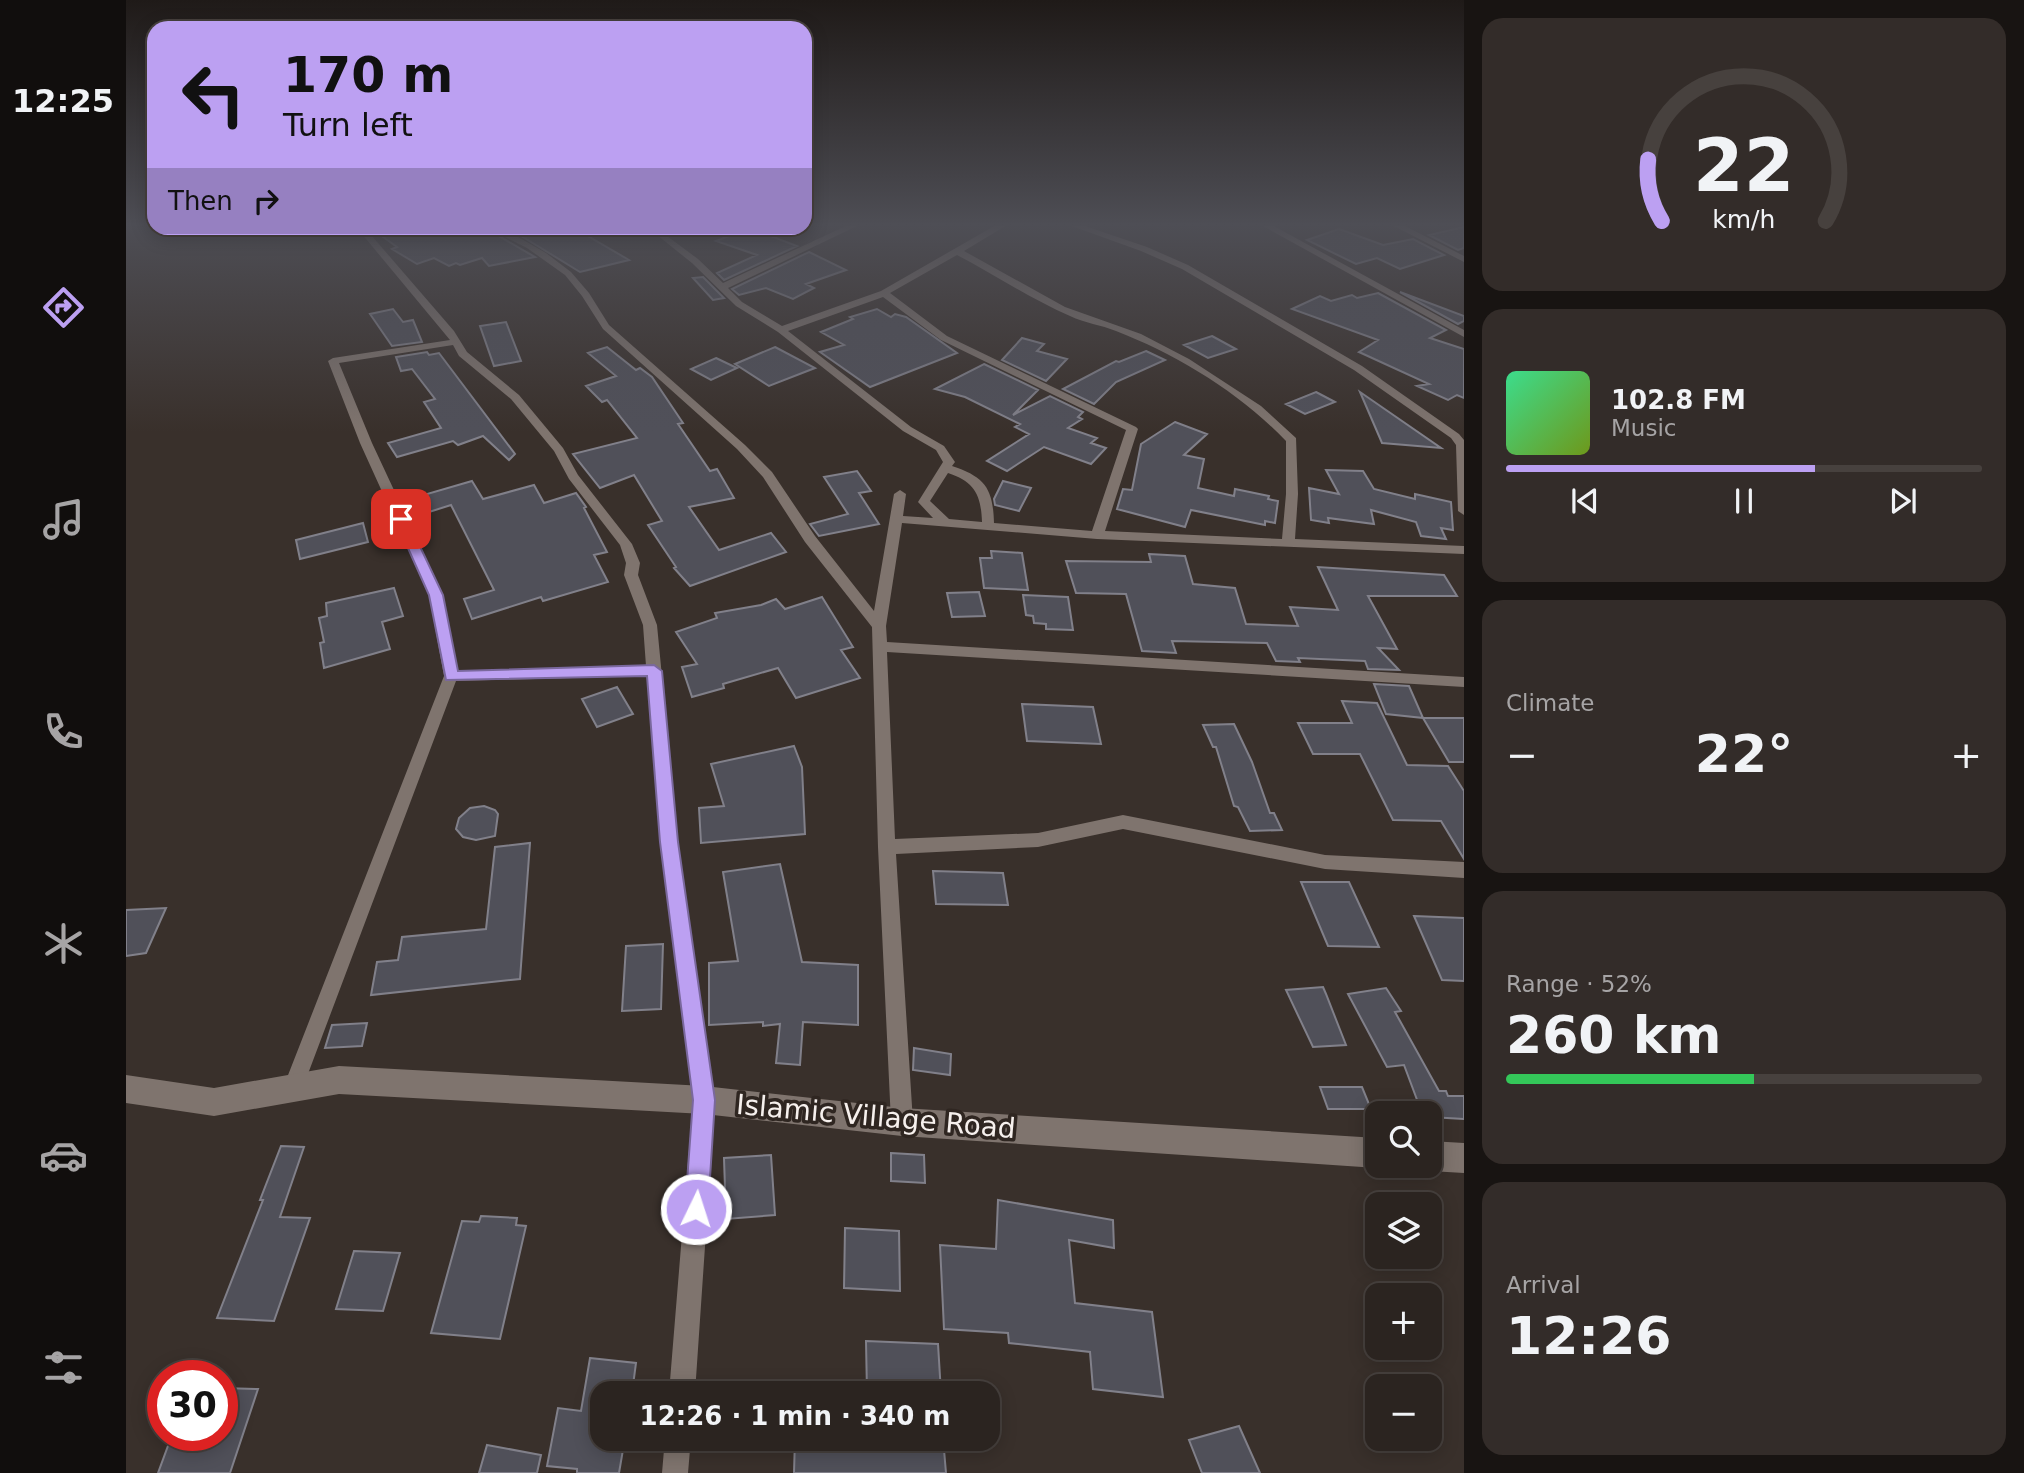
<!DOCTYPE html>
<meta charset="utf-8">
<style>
body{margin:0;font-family:"DejaVu Sans",sans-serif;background:#332c29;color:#f1f3f6;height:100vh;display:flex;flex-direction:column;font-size:26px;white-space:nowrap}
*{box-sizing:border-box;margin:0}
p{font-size:23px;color:#a6a4a5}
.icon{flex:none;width:38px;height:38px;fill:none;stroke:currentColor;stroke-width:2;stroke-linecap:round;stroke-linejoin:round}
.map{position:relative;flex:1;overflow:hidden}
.sheet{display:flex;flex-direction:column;gap:18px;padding:18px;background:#181412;width:560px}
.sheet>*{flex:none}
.banner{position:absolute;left:21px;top:21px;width:665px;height:214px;border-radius:21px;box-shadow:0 4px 18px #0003,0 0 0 2px #47413e;background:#bca0f2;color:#111;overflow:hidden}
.fabs{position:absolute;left:1239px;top:1101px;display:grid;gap:14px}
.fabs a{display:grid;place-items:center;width:77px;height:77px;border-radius:14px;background:#2b2420;box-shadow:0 4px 18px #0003,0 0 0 2px #47413e;font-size:35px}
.speed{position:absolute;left:21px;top:1360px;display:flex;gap:14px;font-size:35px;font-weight:700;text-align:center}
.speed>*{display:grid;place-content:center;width:91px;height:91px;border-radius:50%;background:#2b2420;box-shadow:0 4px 18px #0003,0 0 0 2px #47413e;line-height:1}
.speed .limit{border:10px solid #d22;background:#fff;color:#111}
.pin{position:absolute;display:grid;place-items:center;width:60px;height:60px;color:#fff;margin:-30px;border-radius:14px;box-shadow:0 4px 10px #0006}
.me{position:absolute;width:77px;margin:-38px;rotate:4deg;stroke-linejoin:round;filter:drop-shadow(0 0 5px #0008)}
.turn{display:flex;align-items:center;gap:24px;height:147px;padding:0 21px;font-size:32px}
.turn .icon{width:91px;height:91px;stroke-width:2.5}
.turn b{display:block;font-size:49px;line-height:60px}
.then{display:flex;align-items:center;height:66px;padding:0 21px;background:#0003;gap:14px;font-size:26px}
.big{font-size:52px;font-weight:600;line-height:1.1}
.sheet .card{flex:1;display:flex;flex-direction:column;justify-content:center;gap:10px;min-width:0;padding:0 24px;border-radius:21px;background:#332c29}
.sheet .dial{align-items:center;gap:0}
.dial svg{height:182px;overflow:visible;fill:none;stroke:#47413e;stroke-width:7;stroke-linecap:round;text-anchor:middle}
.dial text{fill:#f1f3f6;stroke:none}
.song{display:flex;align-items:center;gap:21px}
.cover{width:84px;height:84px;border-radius:10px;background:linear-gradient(135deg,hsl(150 70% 55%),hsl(80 70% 35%))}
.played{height:7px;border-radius:4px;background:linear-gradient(90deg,#bca0f2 65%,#47413e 65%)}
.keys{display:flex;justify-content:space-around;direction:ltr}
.heat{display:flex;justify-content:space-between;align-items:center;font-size:38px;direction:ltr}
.charge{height:10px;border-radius:5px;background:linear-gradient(90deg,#34c759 52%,#47413e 0)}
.trip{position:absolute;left:464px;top:1381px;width:410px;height:70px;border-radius:21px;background:#2b2420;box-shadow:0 4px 18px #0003,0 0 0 2px #47413e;font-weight:600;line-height:70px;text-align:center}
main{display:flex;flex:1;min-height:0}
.tabs{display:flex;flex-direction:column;width:126px;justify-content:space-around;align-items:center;background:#110e0d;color:#a6a4a5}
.tabs .icon{width:49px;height:49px}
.tabs .current{color:#bca0f2}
.tabs b{font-size:32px;color:#f1f3f6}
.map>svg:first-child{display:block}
.building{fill:#505059;stroke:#81808a;stroke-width:2}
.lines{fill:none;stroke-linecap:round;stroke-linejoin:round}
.minor{fill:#7f746e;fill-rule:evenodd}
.tertiary{fill:#7f746e;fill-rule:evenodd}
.route{fill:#bca0f2;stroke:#7a689d;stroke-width:2}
.labels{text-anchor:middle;stroke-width:7;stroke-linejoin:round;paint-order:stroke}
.near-street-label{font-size:28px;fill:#f6f0ed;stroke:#2f2621}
</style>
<main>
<nav class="tabs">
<b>12:25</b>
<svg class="icon current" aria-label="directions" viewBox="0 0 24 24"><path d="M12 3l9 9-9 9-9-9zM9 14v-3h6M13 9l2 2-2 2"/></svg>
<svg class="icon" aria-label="music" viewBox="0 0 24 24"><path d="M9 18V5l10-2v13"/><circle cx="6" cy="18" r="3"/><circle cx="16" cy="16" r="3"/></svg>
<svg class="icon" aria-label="phone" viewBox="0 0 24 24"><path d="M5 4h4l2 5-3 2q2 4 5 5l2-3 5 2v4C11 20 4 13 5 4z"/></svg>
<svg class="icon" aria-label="climate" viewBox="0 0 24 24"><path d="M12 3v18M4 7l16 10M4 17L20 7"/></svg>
<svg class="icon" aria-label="car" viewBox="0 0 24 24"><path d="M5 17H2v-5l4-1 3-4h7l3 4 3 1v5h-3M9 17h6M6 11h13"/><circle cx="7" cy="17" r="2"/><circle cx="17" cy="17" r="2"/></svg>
<svg class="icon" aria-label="filters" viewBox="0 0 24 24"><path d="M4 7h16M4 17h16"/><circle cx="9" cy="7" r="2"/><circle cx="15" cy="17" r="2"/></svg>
</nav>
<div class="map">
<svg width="1338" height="1473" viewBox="0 0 1338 1473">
<rect width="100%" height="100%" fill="#39302b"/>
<!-- building -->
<path class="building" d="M1338,227V248L1332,250L1303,235Z
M276,228H359L409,257L363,266L356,258L334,265L330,263L323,266L308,258L291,264L266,249L271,247L253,234Z
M429,228H448L503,260L454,272L397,237Z
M624,228L671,246L598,280L591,273L631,255L590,241Z
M1213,229L1257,245L1287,239L1318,255L1274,269L1251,258L1230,264L1181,240Z
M683,252L720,270L680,284L688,288L667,299L640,288L613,295L606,289Z
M577,277L598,298L587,300L567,278Z
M1274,292L1338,316V321L1332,324Z
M1252,293L1320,330L1304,338L1338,349V398L1331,395L1322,400L1291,386L1303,384L1233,352L1252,340L1166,309L1194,296L1205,301L1226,295L1231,298Z
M267,309L277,322L287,320L296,342L266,346L244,314Z
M751,309L765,317L769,314L780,317L831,353L744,387L694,352L718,345L695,332L727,319L724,317Z
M380,322L395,361L368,366L354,326Z
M1086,336L1110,349L1082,358L1058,345Z
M896,338L918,344L911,351L941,359L920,381L876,360Z
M481,347L510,370L514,368L526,377L557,423L552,424L584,471L591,469L608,498L563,507L593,550L645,533L660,552L564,586L548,568L550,567L522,525L536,521L508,475L474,488L447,454L511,438L481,400L476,402L460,386L490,376L462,353Z
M649,347L689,368L643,386L609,364Z
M1020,351L1039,360L990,382L968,404L937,389L990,361L993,362Z
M301,352L303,355L313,353L389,454L383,460L357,436L332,445L327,441L271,457L262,443L315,428L298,402L309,399L286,369L275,371L270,357Z
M590,358L611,368L585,380L565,369Z
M858,364L912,390L887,415L924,396L957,412L952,417L956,419L942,428L971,438L965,443L980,448L965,464L918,447L881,471L861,461L903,434L889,427L894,424L839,397L809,389Z
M1190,392L1209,402L1179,414L1160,404Z
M1234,392L1315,448L1256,443Z
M1049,422L1081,434L1058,455L1078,459L1072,488L1108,496L1109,489L1143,496L1142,499L1152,501L1149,523L1139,521V525L1065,510L1059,527L991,509L997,489L1006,490L1015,444Z
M1200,470L1237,471L1248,489L1289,499V494L1325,502L1327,530L1315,528L1320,539L1295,536L1290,522L1245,510L1248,524L1202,518L1203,523L1185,520L1183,488L1213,494Z
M731,471L745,491L733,493L753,524L693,536L684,524L722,514L698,477Z
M346,481L357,499L408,485L418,503L450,493L460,507L458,508L481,552L468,555L482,582L417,601L415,597L346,619L338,599L368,590L325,505L303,512L294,496Z
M877,481L905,488L893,511L869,505L868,499Z
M237,523L242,542L174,559L170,540Z
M865,551L896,553L902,590L858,588L854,558H866Z
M1023,554L1059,556L1067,584L1109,588L1120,624L1172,626L1164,607L1212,610L1192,567L1318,575L1331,596H1242L1271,649L1252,648L1273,670L1242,669L1239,661L1172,658L1174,662L1150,661L1141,643L1046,641L1050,653L1016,651L1000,594L950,593L940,561L1025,562Z
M268,588L277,616L256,622L264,649L198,668L194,643L198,642L193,618L201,616L200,603Z
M853,592L859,616L826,617L821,593Z
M897,595L942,597L947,630L920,629V624L908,623L907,616L900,615Z
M696,597L727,647L715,650L734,678L670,698L652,668L597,684L598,688L566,697L556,667L571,664L550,632L591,618L589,613L635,605L650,599L659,609Z
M1248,684L1283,686L1297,718H1338V762H1323L1297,718L1260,714Z
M491,687L507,714L471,727L456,699Z
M1216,701L1251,703L1281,765L1322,766L1338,791V859L1315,821L1267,820L1234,754H1187L1172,723H1226Z
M896,704L967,707L975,744L901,741Z
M1108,724L1126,762L1144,813H1148L1156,830L1124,831L1112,807L1108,806L1090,747H1087L1077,725Z
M668,746L676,767L679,834L575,843L573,808L598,806L585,764Z
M358,806L369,810L372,814L369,836L350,840L337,837L330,829L333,818L344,808Z
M404,843L394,979L245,995L251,962L272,960L276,937L360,929L369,847Z
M654,864L676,962L732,965V1025L677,1022L674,1065L650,1063L654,1024L637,1026V1022L583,1025V963L612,961L597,872Z
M807,871L877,873L882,905L810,904Z
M1175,882H1223L1253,947L1202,946Z
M40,908L20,953L0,956V910Z
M1288,916L1338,918V981L1316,980Z
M537,944L535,1009L496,1011L500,946Z
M1197,987L1200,994L1220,1045L1187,1047L1160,990Z
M1260,988L1275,1011L1269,1012L1313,1091H1320L1322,1096H1338V1119L1304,1117V1113H1296L1278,1065L1261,1067L1222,994Z
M241,1023L236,1046L199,1048L206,1025Z
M788,1048L825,1054L824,1075L787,1070Z
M1194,1087H1236L1245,1109H1202Z
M155,1146L178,1147L154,1217L184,1218L148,1321L91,1318L137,1200H134Z
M765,1153L798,1155L799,1183L765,1181Z
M645,1155L649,1215L600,1219L598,1158Z
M872,1200L987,1220L988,1248L943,1240L949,1303L1026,1312L1037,1397L967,1389L964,1352L883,1343L882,1333L818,1329L814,1245L870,1249Z
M355,1216L391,1218L390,1225L400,1226L374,1339L305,1333L336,1221L353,1222Z
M719,1228L773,1231L774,1291L718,1288Z
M228,1251L274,1253L257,1311L210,1309Z
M740,1341L812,1344L815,1393H741Z
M464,1358L510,1363L506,1393H476V1438H499L493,1473H451V1469L421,1466L432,1408L455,1411Z
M96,1388L132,1389L104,1473H32L46,1435H96Z
M1113,1426L1134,1473H1076L1063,1440Z
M669,1438H817L820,1473H668Z
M361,1445L415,1455L411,1473H353Z"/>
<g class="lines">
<!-- minor -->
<path class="minor" d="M722,225H733L602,288L616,302L656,326L755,291L870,225H881L838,251L939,307L1015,334L1063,359L1135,406L1170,438L1172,494L1169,539L1338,546V554L971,539L776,523L760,626L761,642L1338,677V687L761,652L769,839L912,833L997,815L1199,855L1338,862V878L1199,869L997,829L912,847L770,854L787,1122L784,1130L776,1133L768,1130L765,1122L752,847L746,627L679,542L637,477L611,449L477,329L456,296L439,275L401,248L361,228H371L394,238L420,253L445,272L463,293L483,325L619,445L646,472L689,536L748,611L768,494L774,490L780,494L777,516L807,518L792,502L817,462L810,450L777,431L652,332L610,306L566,263L531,235L555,228H567L541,236L572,259L597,283ZM831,255C869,275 905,299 944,316C959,323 975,325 990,331C1052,355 1114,393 1160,441V494L1156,539L979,531L1012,429L1010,427L821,336L764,293ZM757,297L815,340L1000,430L966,531L868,523C867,488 859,477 826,466L829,462L818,446L785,427L662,331ZM822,473C849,482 855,495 856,522L823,519L804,501Z
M943,225H956L1021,247L1062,265L1236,366L1333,434L1338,440V515L1332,511L1330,445L1325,438L1228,370L1056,269L1015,251Z
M1135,225H1146L1338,330V337Z
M1266,225H1277L1338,256V262Z
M231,228H239L328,331L341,352L393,395L437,448L452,475L506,544L514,563L512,575L531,625L552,842L589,1100L569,1393H543L567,1100L534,842L521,676L330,681L174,1095L167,1098L160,1095L157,1088L318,676L303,595L234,443L202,361L207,358L324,340ZM327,345L333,356L385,399L428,451L443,479L494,545L500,563L498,575L517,625L520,666L331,671L317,595L246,443L213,363Z
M539,1438H565L562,1473H536Z"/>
<!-- tertiary -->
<path class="tertiary" d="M213,1066L578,1086L776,1108L1251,1138V1166H1256L1251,1168L776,1136L578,1114L213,1094L88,1116L0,1103V1075L88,1088Z
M1304,1141L1338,1143V1173L1304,1171L1294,1166H1304Z"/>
</g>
<!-- sky -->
<linearGradient id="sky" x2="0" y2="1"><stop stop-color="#1f1a18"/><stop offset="0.52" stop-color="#4e4e55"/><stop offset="1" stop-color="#4e4e55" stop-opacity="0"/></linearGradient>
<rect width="1338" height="432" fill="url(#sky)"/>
<!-- route -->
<path class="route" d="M275,515L281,519L317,595L332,671L528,665L536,671L552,842L589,1100L582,1209L578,1217L570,1220L562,1217L559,1209L567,1100L534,842L521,676L320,680L303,595L269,519Z"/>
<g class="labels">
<!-- near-street labels -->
<g class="near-street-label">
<text transform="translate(750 1116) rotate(5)" y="10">Islamic Village Road</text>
</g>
</g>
</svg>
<div class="fabs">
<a><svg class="icon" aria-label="search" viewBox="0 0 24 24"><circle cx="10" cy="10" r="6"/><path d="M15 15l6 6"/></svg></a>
<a><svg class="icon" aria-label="layers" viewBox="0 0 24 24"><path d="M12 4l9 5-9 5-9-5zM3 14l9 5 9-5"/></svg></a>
<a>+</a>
<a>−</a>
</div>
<div class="speed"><div class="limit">30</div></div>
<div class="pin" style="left:275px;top:519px;background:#d93025"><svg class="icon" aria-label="arrive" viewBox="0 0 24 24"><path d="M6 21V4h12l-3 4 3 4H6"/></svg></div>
<svg class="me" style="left:570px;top:1209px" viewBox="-20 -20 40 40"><circle r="17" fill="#bca0f2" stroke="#fff" stroke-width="3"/><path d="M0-11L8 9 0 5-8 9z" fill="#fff"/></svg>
<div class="trip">12:26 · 1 min · 340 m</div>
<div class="banner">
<div class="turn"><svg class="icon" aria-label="left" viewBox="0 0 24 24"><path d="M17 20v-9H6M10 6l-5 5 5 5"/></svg><div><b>170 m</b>Turn left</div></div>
<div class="then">Then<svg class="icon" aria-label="right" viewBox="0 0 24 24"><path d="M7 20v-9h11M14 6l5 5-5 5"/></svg></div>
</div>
</div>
<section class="sheet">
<div class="card dial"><svg viewBox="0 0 100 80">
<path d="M14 69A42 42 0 1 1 86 69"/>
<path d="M14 69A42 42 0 0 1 8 42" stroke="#bca0f2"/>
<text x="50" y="56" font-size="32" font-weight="700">22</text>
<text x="50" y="72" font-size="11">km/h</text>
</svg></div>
<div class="card">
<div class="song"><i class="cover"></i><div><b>102.8 FM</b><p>Music</p></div></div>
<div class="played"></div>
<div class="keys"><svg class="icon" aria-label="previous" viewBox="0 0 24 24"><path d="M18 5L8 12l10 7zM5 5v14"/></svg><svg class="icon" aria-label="pause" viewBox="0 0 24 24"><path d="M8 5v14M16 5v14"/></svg><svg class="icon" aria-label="next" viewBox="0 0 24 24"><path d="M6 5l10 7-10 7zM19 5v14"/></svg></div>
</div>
<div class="card"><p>Climate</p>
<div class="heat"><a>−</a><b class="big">22°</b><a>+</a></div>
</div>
<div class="card"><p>Range · 52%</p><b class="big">260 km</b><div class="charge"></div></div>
<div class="card"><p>Arrival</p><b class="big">12:26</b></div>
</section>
</main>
